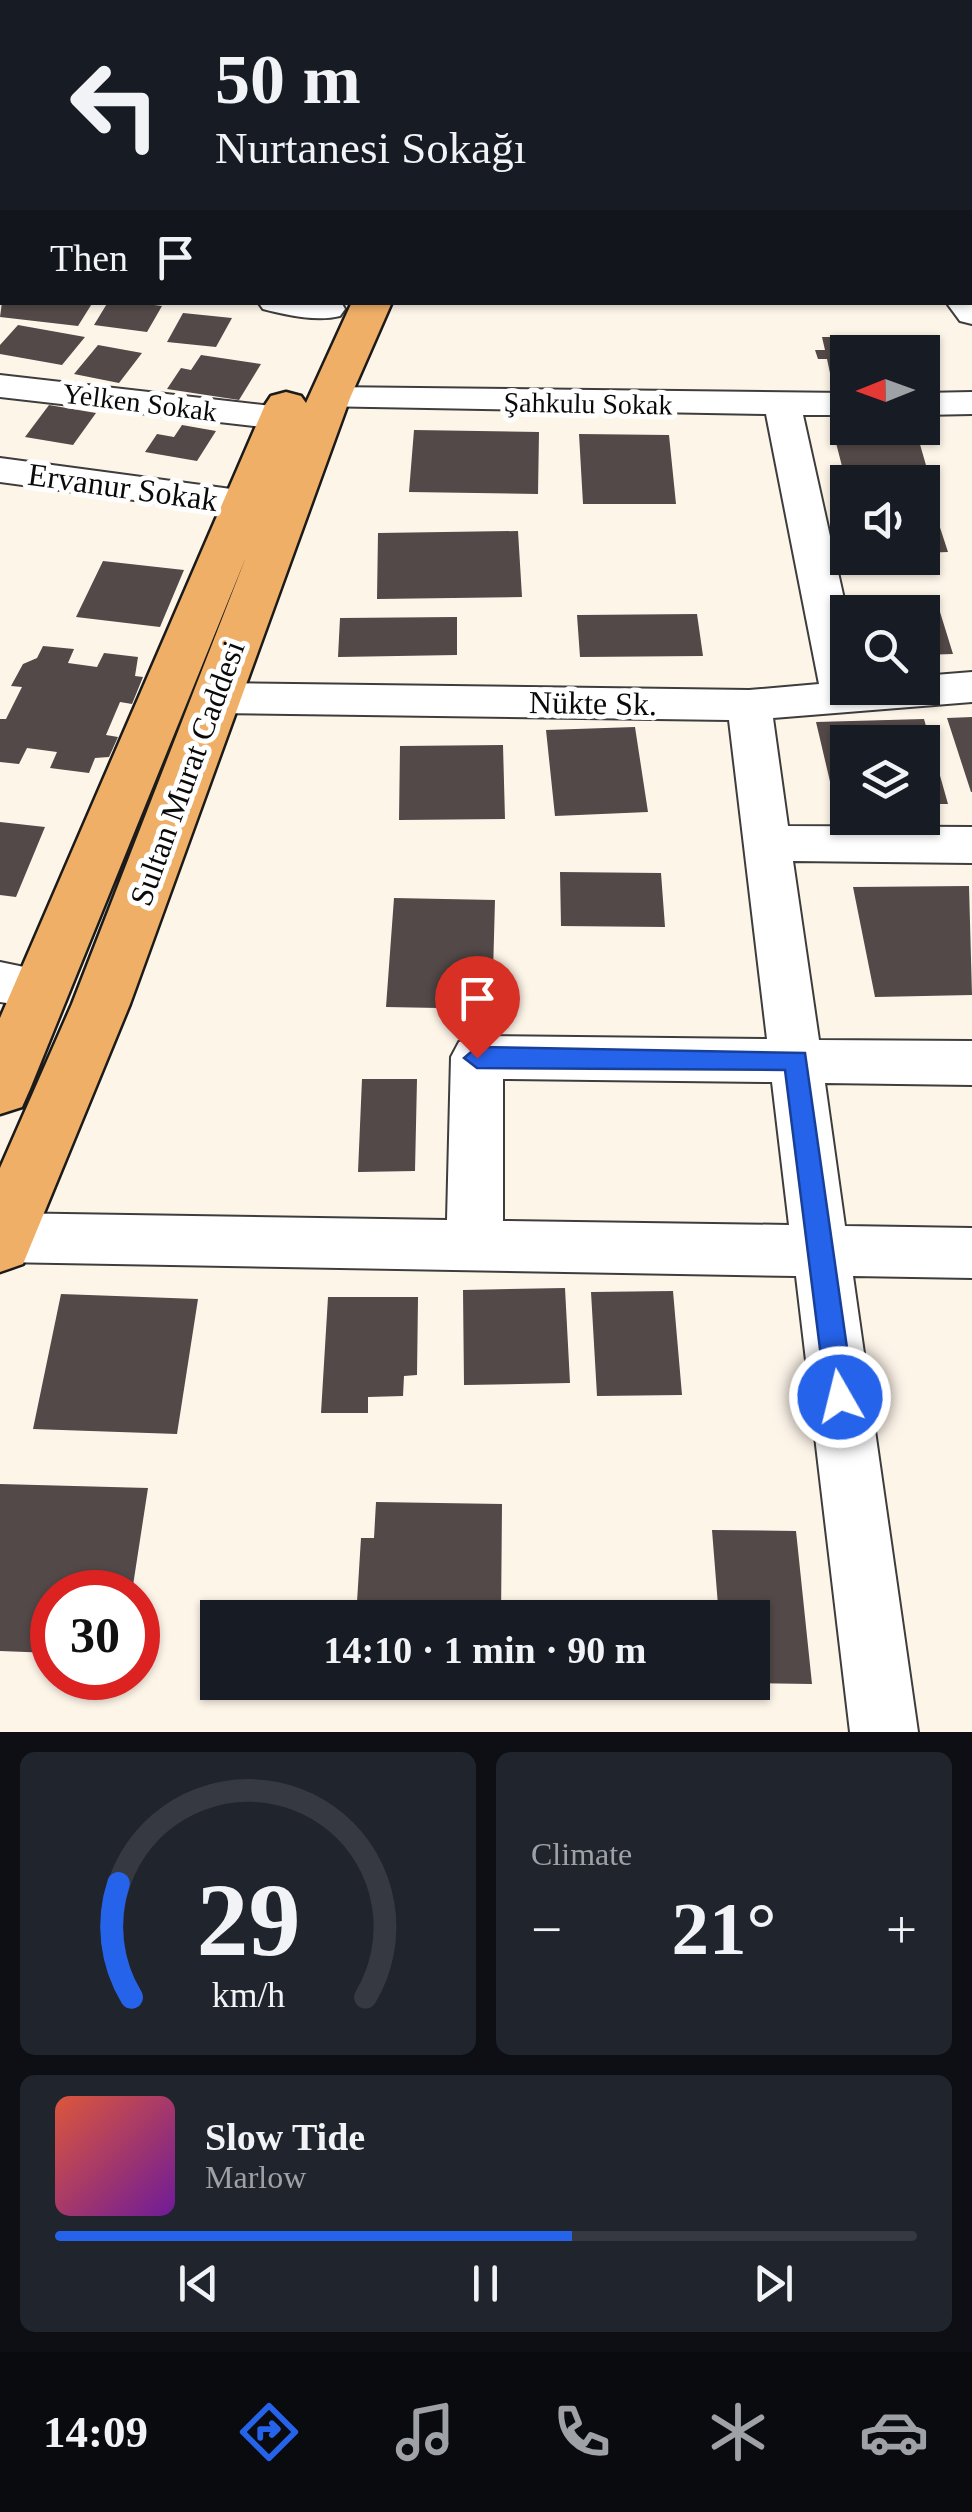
<!DOCTYPE html>
<meta charset="utf-8">
<style>
body{margin:0;font-family:Georgia,serif;background:#20242c;color:#f1f3f6;height:100vh;display:flex;flex-direction:column;font-size:38px;white-space:nowrap}
*{box-sizing:border-box;margin:0}
p{font-size:32px;color:#9ea1a6}
.icon{flex:none;width:55px;height:55px;fill:none;stroke:currentColor;stroke-width:2;stroke-linecap:round;stroke-linejoin:round}
.map{position:relative;height:1732px;overflow:hidden}
.side{display:flex;flex-direction:column;gap:20px;padding:20px;background:#0d0f14;flex:1}
.side>*{flex:none}
.guide{position:absolute;left:0px;top:0px;width:972px;height:305px;box-shadow:0 2px 8px #0004;background:#171b24;color:#f1f3f6;overflow:hidden}
.needle{width:65px;rotate:269deg}
.fabs{position:absolute;left:830px;top:335px;display:grid;gap:20px}
.fabs a{display:grid;place-items:center;width:110px;height:110px;border-radius:0px;background:#171b24;box-shadow:0 2px 8px #0004;font-size:50px}
.speed{position:absolute;left:30px;top:1570px;display:flex;gap:20px;font-size:50px;font-weight:700;text-align:center}
.speed>*{display:grid;place-content:center;width:130px;height:130px;border-radius:50%;background:#171b24;box-shadow:0 2px 8px #0004;line-height:1}
.speed .limit{border:15px solid #d22;background:#fff;color:#111}
.pin{position:absolute;display:grid;place-items:center;width:85px;height:85px;color:#fff;margin:-102px -42px;border-radius:50% 50% 50% 0;rotate:-45deg;box-shadow:0 0 10px #0007}
.pin .icon{rotate:45deg}
.me{position:absolute;width:110px;margin:-55px;rotate:352deg;stroke-linejoin:round;filter:drop-shadow(0 0 8px #0008)}
.turn{display:flex;align-items:center;gap:35px;height:210px;padding:0 50px;font-size:45px}
.turn .icon{width:130px;height:130px;stroke-width:2.5}
.turn b{display:block;font-size:70px;line-height:85px}
.then{display:flex;align-items:center;height:95px;padding:0 50px;background:#0003;gap:20px;font-size:38px}
.big{font-size:75px;font-weight:600;line-height:1.1}
.side .tile{flex:1;display:flex;flex-direction:column;justify-content:center;gap:15px;min-width:0;padding:0 35px;border-radius:15px;background:#20242c}
.side .dial{align-items:center;gap:0}
.dial svg{height:260px;overflow:visible;fill:none;stroke:#363941;stroke-width:7;stroke-linecap:round;text-anchor:middle}
.dial text{fill:#f1f3f6;stroke:none}
.song{display:flex;align-items:center;gap:30px}
.cover{width:120px;height:120px;border-radius:15px;background:linear-gradient(135deg,hsl(10 70% 55%),hsl(280 70% 35%))}
.played{height:10px;border-radius:5px;background:linear-gradient(90deg,#2563eb 60%,#363941 60%)}
.keys{display:flex;justify-content:space-around;direction:ltr}
.heat{display:flex;justify-content:space-between;align-items:center;font-size:55px;direction:ltr}
.side .tiles{flex:1;display:grid;gap:20px;grid-template-columns:1fr 1fr}
.tile:last-child{grid-column:span 2}
.trip{position:absolute;left:200px;top:1600px;width:570px;height:100px;border-radius:0px;background:#171b24;box-shadow:0 2px 8px #0004;font-weight:600;line-height:100px;text-align:center}
.menu{display:flex;height:160px;justify-content:space-around;align-items:center;background:#090b0e;color:#9ea1a6}
.menu .icon{width:70px;height:70px}
.menu .current{color:#2563eb}
.menu b{font-size:45px;color:#f1f3f6}
.map>svg:first-child{display:block}
.building{fill:#524948}
.lines{fill:none;stroke-linecap:round;stroke-linejoin:round}
.minor-casing{stroke:#3d3d3d;stroke-width:4}
.secondary-casing{stroke:#2c2c2c;stroke-width:5}
.primary-casing{stroke:#1b1b1b;stroke-width:5}
.minor{fill:#fff;fill-rule:evenodd}
.secondary{fill:#fadea8;fill-rule:evenodd}
.primary{fill:#efaf67;fill-rule:evenodd}
.route{fill:#2563eb;stroke:#184099;stroke-width:2.5}
.labels{text-anchor:middle;stroke-width:10;stroke-linejoin:round;paint-order:stroke}
.far-street-label{font-size:28px;fill:#0a0a0a;stroke:#fff}
.street-label{font-size:32px;fill:#0a0a0a;stroke:#fff}
</style>
<div class="map">
<svg width="972" height="1732" viewBox="0 0 972 1732">
<rect width="100%" height="100%" fill="#fef5e9"/>
<!-- building -->
<path class="building" d="M2,302H93L78,326L0,317Z
M108,302H131L162,306L147,332L94,325Z
M183,313L232,318L216,347L167,342Z
M18,325L85,337L62,365L0,354V345Z
M822,337H879L883,352H848V372L830,373L827,359H818L815,350H825Z
M98,345L142,353L119,383L74,374Z
M201,355L261,364L239,400L167,389L181,368L191,370Z
M49,405L96,413L73,445L25,437Z
M182,425L216,431L197,461L145,452L157,434L174,437Z
M414,430L539,432L538,494L409,492Z
M579,434L669,435L676,504H583Z
M917,434L932,486L846,482L834,435Z
M922,500H931L948,552L922,553Z
M518,531L522,597L377,599L378,533Z
M103,561L184,570L160,627L76,617Z
M936,599L953,654L922,655V612H886L883,601Z
M697,614L703,656L580,657L577,615Z
M457,617V655L338,657L340,618Z
M43,646L74,649L68,663L97,667L104,653L138,657L135,676L143,677L132,704L120,702L106,735L118,737L109,757L95,758L89,773L50,768L57,752L27,748L19,764L0,762V719H6L22,687L11,686L23,664L37,658Z
M972,717V792H971L947,718Z
M924,719L948,804H922V742H848V807H836L816,722Z
M635,727L648,812L555,816L546,730Z
M503,745L505,819L399,820L400,746Z
M0,822L45,827L16,897L0,895Z
M560,872L661,873L665,927L561,926Z
M969,886L972,995L875,997L853,887Z
M394,898L495,900L492,1009L386,1007Z
M362,1079H417L415,1171L358,1172Z
M565,1288L570,1383L464,1385L463,1290Z
M673,1291L682,1395L597,1396L591,1292Z
M61,1294L198,1299L177,1434L33,1429Z
M328,1297H418L417,1375L404,1376L403,1396L368,1397V1413H321Z
M0,1484L148,1488L132,1592H52V1653L0,1651Z
M376,1502L502,1504L501,1618H356L361,1538H374Z
M712,1530L796,1531L812,1684L752,1683V1618H719Z"/>
<g class="lines">
<defs>
<path id="minor" d="M0,166H2V184H0Z
M0,258L2,259V279H0Z
M970,293L972,294V324L960,321L946,302H970Z
M258,302H341L345,309L340,316C317,322 286,315 263,309Z
M0,375L281,407L294,410L300,418L294,426L281,429L0,397Z
M329,387L848,393V415H803L848,617V688H922V676L972,672V702L773,718L788,826L972,827V863L793,861L819,1040L972,1041V1085L825,1083L845,1226L972,1228V1278L853,1276L918,1732H850L796,1276L0,1262L2,1213L447,1220L451,1057L459,1042L477,1036L767,1039L729,720L214,713L199,709L192,698L199,687L214,683L749,690L819,684L766,414L316,406L311,398L316,390ZM503,1079L772,1082L789,1225L503,1221Z
M972,392V414L922,415V393Z
M0,458L246,491L260,494L266,503L260,512L246,515L0,482Z
M0,962L63,975L70,989L63,1003L45,1009L0,1002Z"/>
<path id="secondary" d="M0,97H2V118H0Z"/>
<path id="primary" d="M352,302H392L350,398L130,1004L23,1264L0,1272V1168L72,1004L246,557L30,1089L22,1107L0,1114V1018L265,405L271,396L286,392L301,396L306,403Z"/>
</defs>
<!-- minor casing -->
<use href="#minor" class="minor-casing"/>
<!-- secondary casing -->
<use href="#secondary" class="secondary-casing"/>
<!-- primary casing -->
<use href="#primary" class="primary-casing"/>
<!-- minor -->
<use href="#minor" class="minor"/>
<!-- secondary -->
<use href="#secondary" class="secondary"/>
<!-- primary -->
<use href="#primary" class="primary"/>
</g>
<!-- route -->
<path class="route" d="M477,1047L805,1053L854,1397L850,1407L840,1411L830,1407L826,1397L785,1070L477,1068L464,1058Z"/>
<g class="labels">
<!-- far-street labels -->
<g class="far-street-label">
<text transform="translate(140 402) rotate(7)" y="10">Yelken Sokak</text>
<text transform="translate(588 403) rotate(1)" y="10">Şahkulu Sokak</text>
</g>
<!-- street labels -->
<g class="street-label">
<text transform="translate(123 487) rotate(8)" y="11">Ervanur Sokak</text>
<text transform="translate(593 703) rotate(1)" y="11">Nükte Sk.</text>
<text transform="translate(187 773) rotate(-70)" y="11">Sultan Murat Caddesi</text>
</g>
</g>
</svg>
<div class="fabs">
<a><svg class="needle" viewBox="-14 -14 28 28"><path d="M0-13l5 13h-10z" fill="#e53935"/><path d="M0 13l5-13h-10z" fill="#9ea1a6"/></svg></a>
<a><svg class="icon" aria-label="sound" viewBox="0 0 24 24"><path d="M4 9h4l5-4v14l-5-4H4zM17 9q2 3 0 6"/></svg></a>
<a><svg class="icon" aria-label="search" viewBox="0 0 24 24"><circle cx="10" cy="10" r="6"/><path d="M15 15l6 6"/></svg></a>
<a><svg class="icon" aria-label="layers" viewBox="0 0 24 24"><path d="M12 4l9 5-9 5-9-5zM3 14l9 5 9-5"/></svg></a>
</div>
<div class="speed"><div class="limit">30</div></div>
<div class="pin" style="left:477px;top:1058px;background:#d93025"><svg class="icon" aria-label="arrive" viewBox="0 0 24 24"><path d="M6 21V4h12l-3 4 3 4H6"/></svg></div>
<svg class="me" style="left:840px;top:1397px" viewBox="-20 -20 40 40"><circle r="17" fill="#2563eb" stroke="#fff" stroke-width="3"/><path d="M0-11L8 9 0 5-8 9z" fill="#fff"/></svg>
<div class="trip">14:10 · 1 min · 90 m</div>
<div class="guide">
<div class="turn"><svg class="icon" aria-label="left" viewBox="0 0 24 24"><path d="M17 20v-9H6M10 6l-5 5 5 5"/></svg><div><b>50 m</b>Nurtanesi Sokağı</div></div>
<div class="then">Then<svg class="icon" aria-label="arrive" viewBox="0 0 24 24"><path d="M6 21V4h12l-3 4 3 4H6"/></svg></div>
</div>
</div>
<section class="side">
<div class="tiles">
<div class="tile dial"><svg viewBox="0 0 100 80">
<path d="M14 69A42 42 0 1 1 86 69"/>
<path d="M14 69A42 42 0 0 1 10 34" stroke="#2563eb"/>
<text x="50" y="56" font-size="32" font-weight="700">29</text>
<text x="50" y="72" font-size="11">km/h</text>
</svg></div>
<div class="tile"><p>Climate</p>
<div class="heat"><a>−</a><b class="big">21°</b><a>+</a></div>
</div>
<div class="tile">
<div class="song"><i class="cover"></i><div><b>Slow Tide</b><p>Marlow</p></div></div>
<div class="played"></div>
<div class="keys"><svg class="icon" aria-label="previous" viewBox="0 0 24 24"><path d="M18 5L8 12l10 7zM5 5v14"/></svg><svg class="icon" aria-label="pause" viewBox="0 0 24 24"><path d="M8 5v14M16 5v14"/></svg><svg class="icon" aria-label="next" viewBox="0 0 24 24"><path d="M6 5l10 7-10 7zM19 5v14"/></svg></div>
</div>
</div>
</section>
<nav class="menu">
<b>14:09</b>
<svg class="icon current" aria-label="directions" viewBox="0 0 24 24"><path d="M12 3l9 9-9 9-9-9zM9 14v-3h6M13 9l2 2-2 2"/></svg>
<svg class="icon" aria-label="music" viewBox="0 0 24 24"><path d="M9 18V5l10-2v13"/><circle cx="6" cy="18" r="3"/><circle cx="16" cy="16" r="3"/></svg>
<svg class="icon" aria-label="phone" viewBox="0 0 24 24"><path d="M5 4h4l2 5-3 2q2 4 5 5l2-3 5 2v4C11 20 4 13 5 4z"/></svg>
<svg class="icon" aria-label="climate" viewBox="0 0 24 24"><path d="M12 3v18M4 7l16 10M4 17L20 7"/></svg>
<svg class="icon" aria-label="car" viewBox="0 0 24 24"><path d="M5 17H2v-5l4-1 3-4h7l3 4 3 1v5h-3M9 17h6M6 11h13"/><circle cx="7" cy="17" r="2"/><circle cx="17" cy="17" r="2"/></svg>
</nav>
